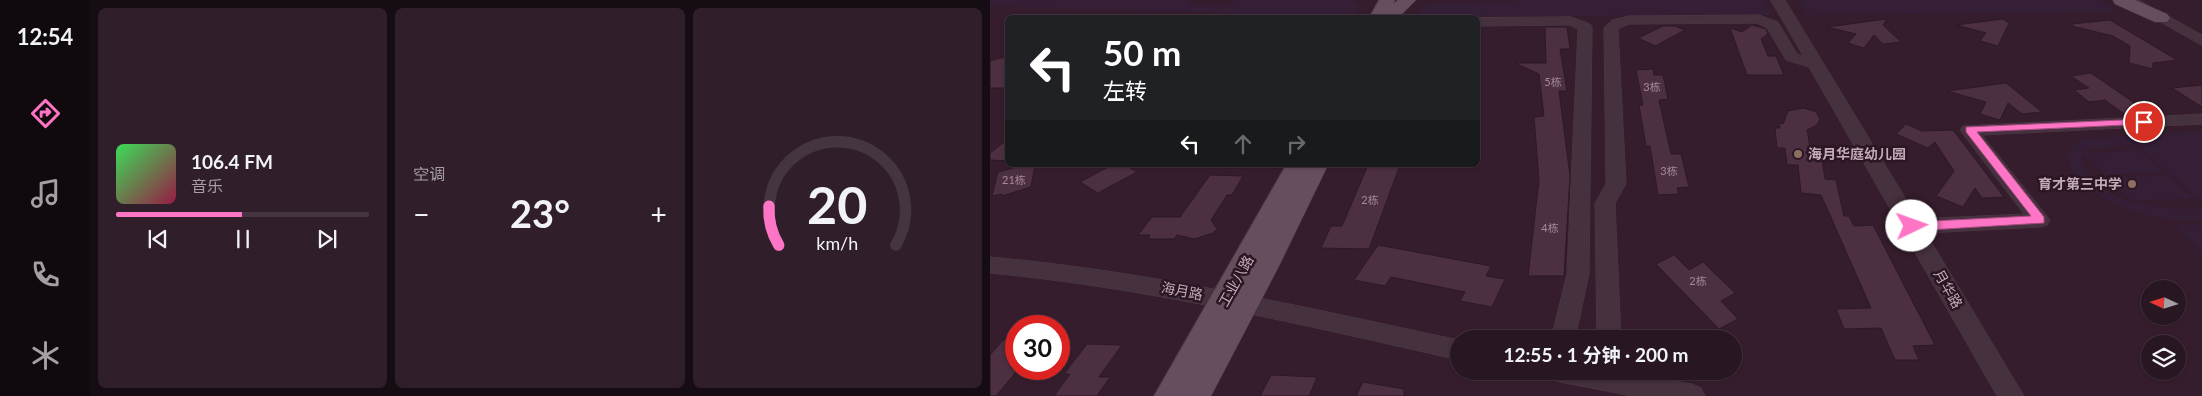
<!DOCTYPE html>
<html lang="zh">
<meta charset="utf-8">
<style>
body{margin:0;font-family:Lato,"Noto Sans SC",sans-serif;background:#301f2a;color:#f1f3f6;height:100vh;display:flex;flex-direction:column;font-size:19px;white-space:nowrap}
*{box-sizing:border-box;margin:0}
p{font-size:16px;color:#a59fa5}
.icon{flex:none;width:28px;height:28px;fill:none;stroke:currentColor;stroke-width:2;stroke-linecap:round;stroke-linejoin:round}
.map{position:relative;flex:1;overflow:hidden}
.details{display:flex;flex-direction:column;gap:8px;padding:8px;background:#160c13;width:900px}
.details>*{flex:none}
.guide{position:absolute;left:15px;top:15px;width:475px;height:152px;border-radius:8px;box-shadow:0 1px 4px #0004,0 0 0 1px #443540;background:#202124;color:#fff;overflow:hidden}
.needle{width:32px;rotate:274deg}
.tools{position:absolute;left:1151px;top:280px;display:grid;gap:10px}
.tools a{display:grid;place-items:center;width:45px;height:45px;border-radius:50%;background:#281622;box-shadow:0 1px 4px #0004,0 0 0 1px #443540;font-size:25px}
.speed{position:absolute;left:15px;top:315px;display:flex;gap:10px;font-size:25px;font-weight:700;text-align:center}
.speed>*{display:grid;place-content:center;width:65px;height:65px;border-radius:50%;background:#281622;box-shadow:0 1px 4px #0004,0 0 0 1px #443540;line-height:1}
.speed .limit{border:8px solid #d22;background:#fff;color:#111}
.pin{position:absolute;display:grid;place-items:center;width:42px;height:42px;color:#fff;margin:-21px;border:2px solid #fff;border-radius:50%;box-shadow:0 1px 5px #0007}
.me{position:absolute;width:55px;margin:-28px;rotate:87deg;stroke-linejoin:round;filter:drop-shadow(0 0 4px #0008)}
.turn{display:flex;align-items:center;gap:18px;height:105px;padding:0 15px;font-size:22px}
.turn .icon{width:65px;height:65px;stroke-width:2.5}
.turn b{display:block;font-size:35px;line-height:42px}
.lanes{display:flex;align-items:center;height:48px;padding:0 15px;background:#0003;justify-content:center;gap:25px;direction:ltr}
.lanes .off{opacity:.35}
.big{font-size:38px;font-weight:700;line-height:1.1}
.details .tile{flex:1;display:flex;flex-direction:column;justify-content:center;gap:8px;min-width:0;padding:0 18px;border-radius:8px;background:#301f2a}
.details .dial{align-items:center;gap:0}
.dial svg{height:130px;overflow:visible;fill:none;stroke:#443540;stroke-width:7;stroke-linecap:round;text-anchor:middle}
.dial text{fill:#f1f3f6;stroke:none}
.song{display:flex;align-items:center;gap:15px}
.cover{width:60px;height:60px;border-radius:8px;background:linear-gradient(135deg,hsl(130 70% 55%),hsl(340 70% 35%))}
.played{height:5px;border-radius:2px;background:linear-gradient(90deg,#fe75c6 50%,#443540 50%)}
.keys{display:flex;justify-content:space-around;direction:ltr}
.heat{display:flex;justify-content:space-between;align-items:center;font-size:28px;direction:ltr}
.details .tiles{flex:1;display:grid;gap:8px;grid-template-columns:repeat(3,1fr)}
.trip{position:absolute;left:460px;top:330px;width:292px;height:50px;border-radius:25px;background:#281622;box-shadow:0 1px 4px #0004,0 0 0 1px #443540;font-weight:700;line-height:50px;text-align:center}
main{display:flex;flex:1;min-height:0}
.menu{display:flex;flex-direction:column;width:90px;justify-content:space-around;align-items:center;background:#10090e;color:#a59fa5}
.menu .icon{width:35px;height:35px}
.menu .selected{color:#fe75c6}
.menu b{font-size:22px;color:#f1f3f6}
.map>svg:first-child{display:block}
.green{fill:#351f37}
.building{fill:#4d2f42;stroke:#2d1925}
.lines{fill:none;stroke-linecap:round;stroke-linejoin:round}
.minor-casing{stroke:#503a47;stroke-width:1}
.major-casing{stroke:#503a47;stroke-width:1}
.minor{fill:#46313e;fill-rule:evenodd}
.major{fill:#674e5e;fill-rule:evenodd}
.route{fill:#fe75c6;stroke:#a54c81}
.education-dot{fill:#8d6e63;stroke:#2b1723;stroke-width:2}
.labels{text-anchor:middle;stroke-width:5;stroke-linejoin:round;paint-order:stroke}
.number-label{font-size:11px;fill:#a48999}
.poi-label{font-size:14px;font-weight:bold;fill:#c4aab9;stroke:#2b1723;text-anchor:start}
.street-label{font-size:14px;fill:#c4aab9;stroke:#2b1723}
</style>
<main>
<nav class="menu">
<b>12:54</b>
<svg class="icon selected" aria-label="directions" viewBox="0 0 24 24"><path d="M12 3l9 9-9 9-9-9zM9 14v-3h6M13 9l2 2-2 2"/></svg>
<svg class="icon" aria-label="music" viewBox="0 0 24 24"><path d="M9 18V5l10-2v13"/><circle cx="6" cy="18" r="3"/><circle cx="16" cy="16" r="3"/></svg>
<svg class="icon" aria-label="phone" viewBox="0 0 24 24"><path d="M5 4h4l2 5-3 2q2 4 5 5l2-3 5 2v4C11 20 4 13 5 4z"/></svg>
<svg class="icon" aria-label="climate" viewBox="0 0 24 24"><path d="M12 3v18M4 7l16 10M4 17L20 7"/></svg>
</nav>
<section class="details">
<div class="tiles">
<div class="tile">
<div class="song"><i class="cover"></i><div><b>106.4 FM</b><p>音乐</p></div></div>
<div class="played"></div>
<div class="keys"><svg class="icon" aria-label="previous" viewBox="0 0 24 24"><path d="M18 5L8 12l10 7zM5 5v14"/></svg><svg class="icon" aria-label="pause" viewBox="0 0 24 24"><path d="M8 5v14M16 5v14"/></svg><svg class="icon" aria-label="next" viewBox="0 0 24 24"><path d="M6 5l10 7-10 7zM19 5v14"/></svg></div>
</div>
<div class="tile"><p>空调</p>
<div class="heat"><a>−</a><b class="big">23°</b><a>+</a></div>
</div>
<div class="tile dial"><svg viewBox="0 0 100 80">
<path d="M14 69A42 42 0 1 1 86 69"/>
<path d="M14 69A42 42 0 0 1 8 45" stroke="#fe75c6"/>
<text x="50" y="56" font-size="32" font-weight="700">20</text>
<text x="50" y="72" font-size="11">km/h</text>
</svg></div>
</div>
</section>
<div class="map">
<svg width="1212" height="396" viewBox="0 0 1212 396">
<rect width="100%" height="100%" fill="#361d2d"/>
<!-- green -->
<path class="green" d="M0,0H201L196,5L237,6L244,0H361L370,6L364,17L0,6Z
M527,0H773L782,15L428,17L433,7L445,3L526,2Z
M809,0H1108L1131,12L817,15Z
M1212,132V201L1146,144L1102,148L1094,153L1151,151L1175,172L1116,175L1094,154L1091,157C1100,205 1174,210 1212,209V219C1202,220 1191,221 1181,219C1148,216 1076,192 1078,152L1092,140L1105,138Z
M1178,175L1203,198L1141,201L1118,178Z
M1212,224V251L1185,226Z"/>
<!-- building -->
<path class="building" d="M897,19L893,25L911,42L893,44L884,35L874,48L858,43L866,34L837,27Z
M1013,19L1019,23L1008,46L990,41L996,33L966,25Z
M1120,20L1187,60L1163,63V69L1139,63L1140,46L1123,36L1082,26V24Z
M762,25L776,29L778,34L771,39L778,56H786L794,75H757L740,28L752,32Z
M673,26H685L695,30L665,46L648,38Z
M555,27H577L580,49H570L577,91H569L580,176L574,276H538L549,180L544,117L554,116L549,74L525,63H556Z
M18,56V88H0V61Z
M663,69L664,75H673L678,99L669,100L681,154H691L699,187L687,188L689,194L668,195L660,146H656L649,105H653L646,70Z
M1101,73L1156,111L1134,114L1115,100L1099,102L1084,90L1099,88L1081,76Z
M1016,83L1052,112L1032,114L1018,103L1010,120L990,114L996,102L957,91Z
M1212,85V107L1182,88Z
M814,108L826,112L830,119L827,125L817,130L822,159L832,160L835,179L846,180L854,216H859L864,226L883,225L945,345L923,346L929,360H905L891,328L854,329L846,309L881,308L831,195L811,193L808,165H797L795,148H787L785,128H790L789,123L793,124L798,111Z
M916,124L932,131L963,130L1014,197L992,198L985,188L973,207L946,196L964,171L945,142L938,148L906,134Z
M18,139V161L0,160V153Z
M35,165H45L41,187L12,196V194L2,196L8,172Z
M122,165H136L147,172L108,193L90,182Z
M378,165H410L379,249L331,248L341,226H352Z
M220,175L253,176L242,195H237L221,220L227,229L223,233L204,239L187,235L184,239H158L160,235H148L162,217H190Z
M388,245L501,266L496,276L515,279L502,307L470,301L475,292L401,277L395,286L364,280Z
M684,255L699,270L713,262L745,293L731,301L748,319L729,329L666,264Z
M13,340L26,341V372L6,396H0V355Z
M97,344L132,345L109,377H120L107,396H64L80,374H74Z
M281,375L327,377L319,396H270Z
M373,382L414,389V396H366Z"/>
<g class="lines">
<defs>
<path id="minor" d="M781,0H795L928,219L1034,214L973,134L970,130L973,126L1212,114V124L992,135L1060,220L1057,225L1050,227L936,233L1034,396H1007L819,67L796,60L777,28L767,23L639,24L628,29L636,184L625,203L631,339H607L605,203L616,184L614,28L622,20L639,16L769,15L788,22L807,54L813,56Z
M1132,0H1149L1212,35V45Z
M581,17L600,24L602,27L599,274L585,339H561L577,274L588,29L579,25L488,26V18Z
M0,257C159,271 313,307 469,340V360C313,325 159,288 0,273Z
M557,371H631L702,384L711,388L715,396H642L570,382L561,379Z"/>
<path id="major" d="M389,0H405L403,4L408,0H426L410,16L379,18Z
M1123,0H1145L1177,14L1180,18L1177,22H1165L1125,4Z
M296,165H338L289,266L221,396H164Z"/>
</defs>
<!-- minor casing -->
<use href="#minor" class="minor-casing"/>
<!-- major casing -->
<use href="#major" class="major-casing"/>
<!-- minor -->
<use href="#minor" class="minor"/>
<!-- major -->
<use href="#major" class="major"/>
</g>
<!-- route -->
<path class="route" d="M1154,119L1157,120V124L987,132L1054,217V223L922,231L916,226L922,222L1041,216L976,132V127Z"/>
<!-- markers -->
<g class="education-dot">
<circle cx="808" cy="154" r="5"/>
<circle cx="1142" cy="184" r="5"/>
</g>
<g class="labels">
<!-- number labels -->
<g class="number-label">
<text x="563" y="86">5栋</text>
<text x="662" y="91">3栋</text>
<text x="679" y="175">3栋</text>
<text x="24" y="184">21栋</text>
<text x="380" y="204">2栋</text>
<text x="560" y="232">4栋</text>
<text x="708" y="285">2栋</text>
</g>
<!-- poi labels -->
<g class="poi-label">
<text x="818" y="159">海月华庭幼儿园</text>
<text x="1132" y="189" text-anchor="end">育才第三中学</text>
</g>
<!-- street labels -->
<g class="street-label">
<text transform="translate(246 281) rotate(-61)" y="5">工业八路</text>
<text transform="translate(958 289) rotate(60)" y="5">月华路</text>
<text transform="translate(192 291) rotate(11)" y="5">海月路</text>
</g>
</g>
</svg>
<div class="tools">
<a><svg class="needle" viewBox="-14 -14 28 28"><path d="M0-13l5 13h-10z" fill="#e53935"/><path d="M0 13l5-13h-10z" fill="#a59fa5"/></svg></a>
<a><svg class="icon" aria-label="layers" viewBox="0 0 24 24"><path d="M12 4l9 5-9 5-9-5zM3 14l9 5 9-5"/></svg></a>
</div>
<div class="speed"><div class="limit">30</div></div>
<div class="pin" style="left:1154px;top:122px;background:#d93025"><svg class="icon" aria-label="arrive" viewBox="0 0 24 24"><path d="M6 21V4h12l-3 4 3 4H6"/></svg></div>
<svg class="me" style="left:922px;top:226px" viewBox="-20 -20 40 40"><circle r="19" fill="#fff"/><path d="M0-13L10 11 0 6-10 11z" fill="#fe75c6"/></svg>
<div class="trip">12:55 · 1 分钟 · 200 m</div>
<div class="guide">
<div class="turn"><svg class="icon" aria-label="left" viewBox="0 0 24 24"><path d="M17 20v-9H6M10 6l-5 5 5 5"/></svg><div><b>50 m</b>左转</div></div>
<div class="lanes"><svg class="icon" aria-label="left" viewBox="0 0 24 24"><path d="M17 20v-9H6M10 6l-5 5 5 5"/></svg><svg class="icon off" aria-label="ahead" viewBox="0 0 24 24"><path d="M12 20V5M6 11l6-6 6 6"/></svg><svg class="icon off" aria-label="right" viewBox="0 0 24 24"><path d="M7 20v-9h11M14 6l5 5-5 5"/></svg></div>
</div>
</div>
</main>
